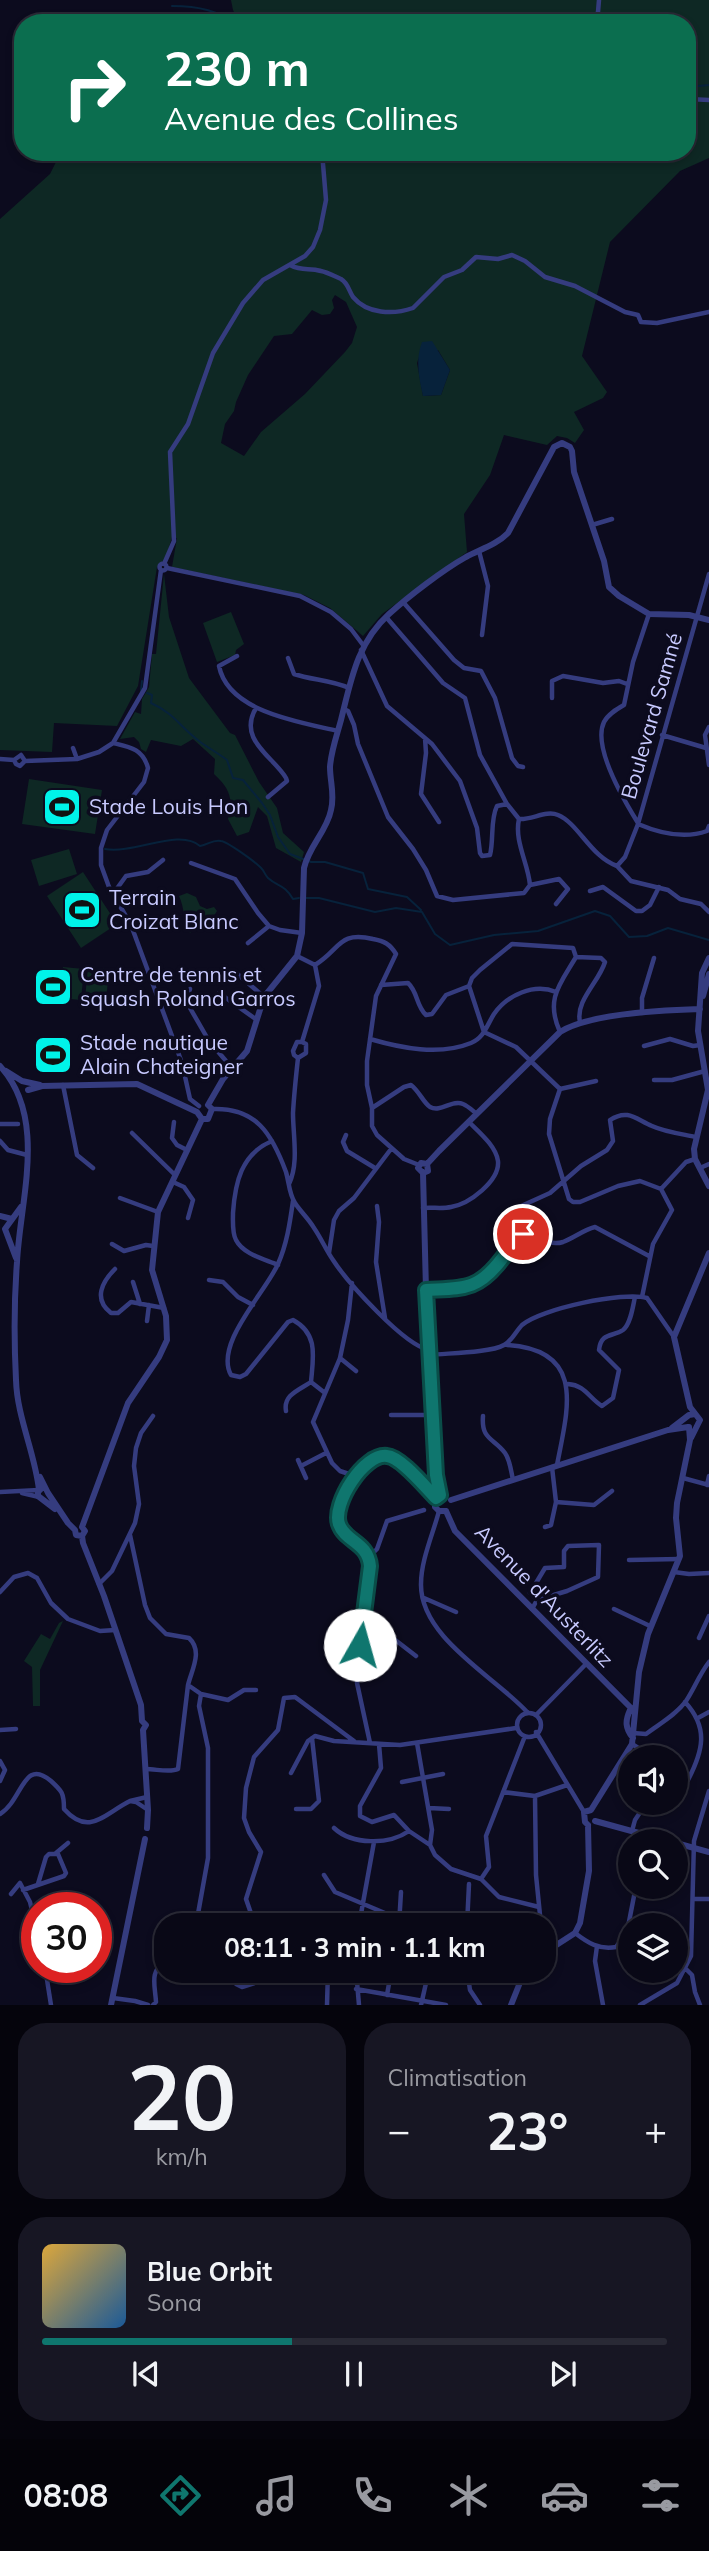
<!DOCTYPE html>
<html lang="fr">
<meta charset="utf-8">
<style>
body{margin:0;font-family:Mulish,sans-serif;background:#171623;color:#f1f3f6;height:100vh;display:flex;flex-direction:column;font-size:26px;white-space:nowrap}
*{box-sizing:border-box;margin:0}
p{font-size:23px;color:#999aa1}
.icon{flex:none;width:38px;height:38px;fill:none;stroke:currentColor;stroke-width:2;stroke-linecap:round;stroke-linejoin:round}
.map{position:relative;height:2005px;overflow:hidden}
.details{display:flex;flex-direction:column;gap:18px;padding:18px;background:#05040c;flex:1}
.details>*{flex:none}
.guide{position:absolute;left:14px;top:14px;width:682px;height:147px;border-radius:28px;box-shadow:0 4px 10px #0003,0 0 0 2px #292935;background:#0b6e4f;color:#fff;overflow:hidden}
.fabs{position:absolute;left:618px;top:1745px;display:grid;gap:14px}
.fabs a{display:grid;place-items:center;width:70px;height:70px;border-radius:50%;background:#090816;box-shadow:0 4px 10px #0003,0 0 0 2px #292935;font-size:35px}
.speed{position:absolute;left:21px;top:1892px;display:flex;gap:14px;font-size:35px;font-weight:700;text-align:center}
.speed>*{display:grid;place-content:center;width:91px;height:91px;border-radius:50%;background:#090816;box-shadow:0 4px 10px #0003,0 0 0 2px #292935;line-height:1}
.speed .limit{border:10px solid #d22;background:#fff;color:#111}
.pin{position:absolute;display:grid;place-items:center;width:60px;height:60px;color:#fff;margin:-30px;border:4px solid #fff;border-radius:50%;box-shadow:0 2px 7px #0007}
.me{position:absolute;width:77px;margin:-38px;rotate:7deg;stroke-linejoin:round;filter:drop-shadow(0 0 5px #0008)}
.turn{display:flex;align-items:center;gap:24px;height:147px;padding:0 35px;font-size:32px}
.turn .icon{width:91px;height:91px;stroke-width:2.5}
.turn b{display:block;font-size:49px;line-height:60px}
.big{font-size:52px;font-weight:700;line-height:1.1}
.details .tile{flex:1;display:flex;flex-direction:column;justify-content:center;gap:10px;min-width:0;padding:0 24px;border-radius:28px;background:#171623}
.details .dial{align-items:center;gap:0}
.dial b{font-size:91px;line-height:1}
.song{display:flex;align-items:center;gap:21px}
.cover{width:84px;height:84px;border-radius:10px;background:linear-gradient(135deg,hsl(40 70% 55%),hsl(210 70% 35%))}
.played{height:7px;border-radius:4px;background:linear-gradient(90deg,#0f766e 40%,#292935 40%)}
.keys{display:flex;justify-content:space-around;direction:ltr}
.heat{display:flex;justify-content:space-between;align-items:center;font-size:38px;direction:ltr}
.details .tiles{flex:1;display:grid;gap:18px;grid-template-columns:1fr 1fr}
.tile:last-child{grid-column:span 2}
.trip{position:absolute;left:154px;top:1913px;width:402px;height:70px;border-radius:28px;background:#090816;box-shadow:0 4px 10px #0003,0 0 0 2px #292935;font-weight:700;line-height:70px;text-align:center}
.menu{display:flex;height:112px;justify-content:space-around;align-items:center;background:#040309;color:#999aa1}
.menu .icon{width:49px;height:49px}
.menu .current{color:#0f766e}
.menu b{font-size:32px;color:#f1f3f6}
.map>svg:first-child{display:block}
.green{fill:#0e2824;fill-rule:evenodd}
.water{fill:#07223b}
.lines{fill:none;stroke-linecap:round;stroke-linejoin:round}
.stream{stroke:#07223b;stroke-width:2}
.minor{stroke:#353c7f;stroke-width:4.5}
.tertiary{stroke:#353c7f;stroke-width:6}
.route-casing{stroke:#0a4d48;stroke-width:18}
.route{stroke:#0f766e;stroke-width:12}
.labels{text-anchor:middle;stroke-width:7;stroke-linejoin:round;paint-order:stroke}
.street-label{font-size:21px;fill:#c8caff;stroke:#0c0b1e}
.poi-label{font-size:21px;fill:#c8caff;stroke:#0c0b1e;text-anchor:start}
</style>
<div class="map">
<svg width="709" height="2005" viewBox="0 0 709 2005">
<rect width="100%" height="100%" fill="#0c0b1e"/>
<!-- green -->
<path class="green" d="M231,0H709V158L680,171L610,242L582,356L607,392L603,398L574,412L584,430L575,443L567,438L557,436L547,445L504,435L490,475L464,514L467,552L382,614L363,636L330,608L304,595L172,567L177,538L172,537L166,558L157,567L138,686L117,726L54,723L52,752L0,750V219L50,174L57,160L52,152H688V23H239L233,10ZM335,295L346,302L357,327L352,343L345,352L305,394L261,432L244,456L221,443L225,424L234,411L236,402L248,375L274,336L292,334L312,310L322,315L330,314L334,308L332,300ZM438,350L450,370L441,395L423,396L417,363L420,354Z
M164,574L169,617L189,678L230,733L235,735L259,782L277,808L283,833L304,852L301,862L276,848L267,816L258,807L249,832L237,836L228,819C234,798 229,788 214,774L215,759L193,739L181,746L151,740L146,752L141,749L139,742L134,737L120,739L135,712L141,714L142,699L149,687L152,654H156Z
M231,612L244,644L236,650L235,655L217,662L203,623Z
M29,779L102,790L95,834L22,824Z
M69,849L77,874L39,886L31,860Z
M83,872L117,924L81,948L47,896Z
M187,893L196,897L200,906L207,909L214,907L217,911L213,917L200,922L197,928L190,933C183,923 185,908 179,896Z
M63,967L84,969L81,1000L60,998Z
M88,967L109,969L106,1001L85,999Z
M63,1621L40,1670V1706H33L32,1667L24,1661L41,1634L50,1639L59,1623Z"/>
<!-- water -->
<path class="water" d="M432,341L450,370L441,395L423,396C419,378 415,360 422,342Z"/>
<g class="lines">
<!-- stream -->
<path class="stream" d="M172,6C192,6 217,9 233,23
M688,87L709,85
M141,691L142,681
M147,693L152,695L151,703C175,714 179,726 199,741C208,748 218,753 227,760L233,778L243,780L262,803L270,815L278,837L290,854L311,862H325L363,873L368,889L407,897L421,910
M105,849C135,854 179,828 200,846C208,845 213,839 221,841C228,842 257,863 262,869C264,871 265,875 268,878C278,887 284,884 293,899L299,898
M305,898H319L375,912L396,908L422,912L435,934L450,945L494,935L538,931L595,911L610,916L629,937L647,936L668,928L709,940"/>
<!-- minor -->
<path class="minor" d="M592,23L598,12L599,0
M688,99L709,100
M290,265C303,272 309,267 321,271C327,272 336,277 341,279C348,283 349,291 353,297C367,314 393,315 413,308L444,277L462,270L476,257L498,259L512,255L525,261L545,277L575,286L625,312L638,315L641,322L657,323L709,312
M592,525L612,519
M479,551L488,586L482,635
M159.5 567a3.5 3.5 0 1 1 7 0a3.5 3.5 0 1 1-7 0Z
M164,564L174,541L170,452L188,424L213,353L243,303L263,280L305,256L313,247L320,230L326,200L322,152
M167,568L300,596L331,612L351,629L363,645
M403,602L454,660L464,668L481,671L495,698L512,758L518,766L523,767
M386,617L443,683L465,698L480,755L507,804
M361,650L387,706L432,744L460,781L477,828L480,853L482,856L490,855C494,839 490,820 497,806L507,804L519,819C532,820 546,810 558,815C578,823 591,857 617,866L625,857L638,824L709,574
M237,656L219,666C228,712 300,722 338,731
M288,658L294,674C312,680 331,680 349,688
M552,698V681L563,676L603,683L619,681L627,684
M256,708C237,740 274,757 286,778L287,781L268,797
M344,709L348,711L354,725L358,744L388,817L413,849L426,870L437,896L453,900L524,893L530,885C528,863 514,841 519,819
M709,727L705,735L709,765
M662,735L706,748
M425,738L426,753L421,794L439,822
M113,743C130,747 143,749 148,768L144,782L107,830L101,848V865L109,887L131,925L182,1063L190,1099L199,1106
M73,748L77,759
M0,759L14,760
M14,760L16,764L20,766L25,761
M14,760L21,755L25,761
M25,761L77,759L99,752L113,743L145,688L161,570
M638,823C625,802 592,747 604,722C608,714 617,709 624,705L633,662L649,614
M638,824C659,833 685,839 707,831L709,826
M191,863L235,879L258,913L269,926L280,930L302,933
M617,866L631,881L668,890L680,899L701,904L709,912
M530,885L559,879L568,889L556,904
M590,891L603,887L636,911H642L650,905L659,887
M113,894L126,876L148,872L163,860
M248,943L269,926
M297,956L315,965
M315,965C341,949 338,931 373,939C384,941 390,944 396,954L376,996L367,1061V1085L372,1108V1126L377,1135L404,1159L419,1165
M234,971L264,997
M381,985L408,983C418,992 416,1006 426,1015L432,1014L446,995L469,986
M469,986L484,1032L516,1047L560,1089L550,1119L549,1134L569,1199L573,1202H580L618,1186L640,1181L661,1189
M469,986L472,978L480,970L512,944L573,948L576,957L601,958L605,962C599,982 575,1001 580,1022
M190,989L186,1001L209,1041L232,1068
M219,993L257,1020
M642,1013V998L654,958
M560,1032C545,999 560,984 576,957
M370,1039C401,1048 439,1056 471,1043C484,1038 487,1025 494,1014C507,995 534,983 556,992
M644,1046L670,1039L693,1046L700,1045
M298,1058L306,1053V1044L302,1042L319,986L315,965
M654,1080H672L705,1071
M63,1085L77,1155L93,1168
M560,1089L596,1081
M372,1108L404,1087L411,1085C419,1091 423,1102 430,1107C441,1113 452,1099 463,1104C468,1106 473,1111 477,1114
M212,1109C256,1107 272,1134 286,1172C289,1182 289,1194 295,1203C300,1211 309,1219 314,1228C321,1238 326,1250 333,1260C348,1283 404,1345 429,1350
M174,1122L172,1138L177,1145L187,1150
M0,1124H18
M132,1133L175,1175
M346,1135L343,1142L347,1151L375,1168
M0,1141L8,1150L27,1155
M272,1141C241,1154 235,1183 233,1213C233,1221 232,1233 236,1240C243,1254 264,1259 278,1265
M700,1168L709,1164
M173,1182L184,1187L193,1200L188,1218
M289,1184C299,1163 293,1136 293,1113C294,1095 296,1076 298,1058L294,1055L293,1051L297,1042H302
M120,1198L158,1212
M293,1201C290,1222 287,1244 278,1264C265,1293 214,1344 231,1375L240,1377L246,1374L288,1322L293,1320C319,1334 313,1358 311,1382L325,1393
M377,1206L379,1222L376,1262L385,1318
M423,1208C432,1207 442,1209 451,1207C469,1204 500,1181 498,1161C496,1146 479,1132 469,1122
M523,1234C516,1224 514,1218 519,1207L550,1193L581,1166L607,1150L613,1141L610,1120C628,1108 637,1120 652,1126C665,1132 682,1134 696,1137
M112,1244L124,1251L146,1245L153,1246
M329,1253L334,1220L339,1211L354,1198L391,1149
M115,1269C102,1282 93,1299 111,1313H118L131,1302L164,1308
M209,1280L223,1282L238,1297L253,1305
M133,1282L140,1304
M352,1283L348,1320L340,1358L313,1422L332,1463L340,1471L355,1476
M426,1290C447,1289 475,1291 490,1274C502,1261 510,1245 523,1234C535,1238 551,1246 563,1242C574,1238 583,1230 595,1227L649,1256
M642,1297L653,1244L672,1210L661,1189L686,1162L695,1159
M147,1321L149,1305
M507,1345C586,1350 568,1408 557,1465
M430,1355C447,1353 490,1353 504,1345C512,1341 516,1331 522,1325C540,1309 624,1291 647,1298L674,1337
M340,1358L356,1371
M568,1384C585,1385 589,1398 602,1406L613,1398L619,1370L599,1350C601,1332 613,1337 623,1330C631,1324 633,1305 635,1297
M286,1411C283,1395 299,1390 311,1382
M391,1415H433
M483,1416C481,1440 494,1438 505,1453C510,1460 511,1471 513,1480
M298,1460L306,1478
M301,1466L326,1453
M683,1478L709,1485
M707,1485L709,1476
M0,1492L39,1490
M22,1493L39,1497
M556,1502L594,1505L612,1491
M439,1511C433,1534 421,1560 421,1584C420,1638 497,1678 528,1713
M545,1527L551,1525L556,1502L552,1467
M130,1535L145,1605L150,1618L166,1634L189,1638C203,1651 192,1669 188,1685
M369,1557L377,1549L387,1521L424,1510
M629,1560L679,1559
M674,1572L689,1574L709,1573
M99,1584L112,1571L135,1523L139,1504L134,1466L136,1448L141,1433L153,1416
M0,1592L14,1577L28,1573L37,1578L51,1603L68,1619L100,1631L115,1630
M424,1598L456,1612
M532,1609L537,1600L567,1591L598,1577L599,1545L568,1546L564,1551V1567L545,1568L530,1593L537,1600
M614,1609L650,1626
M365,1611L381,1629L416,1656
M699,1638L709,1616
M201,1694L228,1700L244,1690H256
M517 1725a12 12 0 1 1 24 0a12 12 0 1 1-24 0Z
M537,1714L586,1664
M698,1718L709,1712
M0,1730L16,1729
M536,1732L584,1812
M633,1733L646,1734C659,1724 676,1715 686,1701C694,1689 699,1675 709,1662
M370,1743L357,1683L369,1557C360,1543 340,1535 338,1517C344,1498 363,1446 392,1457C405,1462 425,1487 436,1498
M417,1743L432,1830L430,1845
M379,1744L381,1768L360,1806V1816L372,1822L394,1815L409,1831L430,1845L435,1855L451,1869L481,1879L499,1897L539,1907
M632,1744L651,1756
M0,1761L5,1770L0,1781
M146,1769C156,1769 170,1773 178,1769L188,1685L201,1694L199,1706L208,1748V1858L196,1925
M291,1773L308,1741L315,1736L334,1741L400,1745L516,1728
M402,1782L443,1774
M676,1785L688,1780C703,1751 709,1728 685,1702
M503,1792L535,1796L567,1785
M535,1796L536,1875L541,1925
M147,1797L130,1801L136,1802L148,1810
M429,1808L449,1809
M296,1809H311L319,1801L312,1738
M0,1814C23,1800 23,1757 51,1781C62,1791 64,1793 64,1809C89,1837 104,1814 130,1801
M334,1828C352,1845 389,1845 409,1831
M632,1831L635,1820L647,1802
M56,1853L68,1843
M324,1875L335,1892L399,1919H422L434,1925
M481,1879L489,1867L486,1836L525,1736
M23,1890L64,1876L66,1873L58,1854H49L46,1857L38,1884
M11,1894L20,1883L30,1902L37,1931
M693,1899H709
M255,1925L246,1899L261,1852L249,1832L244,1818L246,1788L254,1757L278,1730L284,1698L295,1697L354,1741
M359,1925L374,1842
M399,1925L401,1892
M467,1925L469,1884
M575,1933C588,1943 599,1950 616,1947L627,1932L636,1886
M597,1946L595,1961L603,2005
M45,1967L51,2005
M686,1969L692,1975L695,1992L700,2005
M232,1970L236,1984L242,1987L296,1970
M356,1970L359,2005
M467,1970L470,1990L480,2005
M391,1974V1970
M356,1989L446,2005
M387,1995L390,1978
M113,1998L135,2001L148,2005
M153,2005L156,2002C155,1984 149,1972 166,1960
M327,2005L328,1970
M421,2005L429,1970
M640,2005L677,1983L691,1956L694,1841L709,1791"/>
<!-- tertiary -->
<path class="tertiary" d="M709,958L702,973L698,1031L708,1090L694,1149L695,1159L709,1186
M703,996L709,974
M0,1066C48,1118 20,1200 17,1262C14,1301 14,1341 16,1380C17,1417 35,1453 39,1490
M6,1071L22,1081L40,1085
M28,1090L42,1086L137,1084L197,1112L202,1119
M208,1105L223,1079L247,1051L264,997L297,956L302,933L304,868C309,846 327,831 331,810C335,795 330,782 330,767C331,751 337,735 341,720C351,680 357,643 389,614C409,596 443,570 466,557C481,549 496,545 508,533L554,447L562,443L570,447L572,451L574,472L604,561L609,587L619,596L649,614L689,615L709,620
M202,1119H208L212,1109L208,1105
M427,1164L421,1163L418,1168L423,1173L426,1290L436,1475L440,1495
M423,1173L428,1171L427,1164L439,1151L560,1032C590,1013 664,1010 700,1009
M0,1216L12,1219
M16,1258L5,1229L21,1207
M672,1428L689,1415L695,1414
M691,1438L700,1420L690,1407L674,1337L709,1253
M40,1477L48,1493L68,1523L75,1530L76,1535L82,1536
M42,1488L38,1492V1496L55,1509
M440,1495L435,1500V1507L439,1511H446
M451,1500L668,1430L688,1427
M446,1511L455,1531L635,1712
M630,1710C625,1721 625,1728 633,1738
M595,1821L668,1841
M588,1825L585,1822L584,1812L591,1810L632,1744L639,1672L648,1634L680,1556L676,1518L677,1503L690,1440L689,1427
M147,1828L148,1810L143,1730L146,1725L142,1721L141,1705L104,1596L83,1543L82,1536L85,1531L82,1527L128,1403L159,1357L167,1340L166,1316L152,1270L158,1212L202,1119
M676,1843L709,1852
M544,1953L575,1933L580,1923L589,1871L588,1825
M111,2005L145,1839
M511,2005L525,1970"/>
</g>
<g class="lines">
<defs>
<path id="route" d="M360,1645L370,1566C368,1542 345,1542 339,1524C332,1504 364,1453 387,1456C401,1457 426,1488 436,1498L440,1495L436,1475L426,1290C463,1288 477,1291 501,1260C508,1251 514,1242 523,1234"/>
</defs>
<!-- route casing -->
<use href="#route" class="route-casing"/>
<!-- route -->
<use href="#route" class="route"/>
</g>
<!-- icons -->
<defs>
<symbol id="stadium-square" viewBox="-11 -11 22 22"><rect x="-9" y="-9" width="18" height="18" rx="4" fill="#00f3e9" stroke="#0c0b1e"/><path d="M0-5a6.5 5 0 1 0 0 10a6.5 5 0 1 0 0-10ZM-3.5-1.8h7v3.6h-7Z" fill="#111"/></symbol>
</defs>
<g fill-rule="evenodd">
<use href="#stadium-square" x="40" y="785" width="44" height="44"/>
<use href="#stadium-square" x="60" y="888" width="44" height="44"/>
<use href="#stadium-square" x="31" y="965" width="44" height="44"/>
<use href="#stadium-square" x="31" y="1033" width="44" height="44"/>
</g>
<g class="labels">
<!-- street labels -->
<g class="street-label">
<text transform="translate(652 716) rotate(-74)" y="7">Boulevard Samné</text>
<text transform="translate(544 1596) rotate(46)" y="7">Avenue d'Austerlitz</text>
</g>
<!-- poi labels -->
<g class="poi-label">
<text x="89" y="814">Stade Louis Hon</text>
<text x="109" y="905">Terrain<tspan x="109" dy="24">Croizat Blanc</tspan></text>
<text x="80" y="982">Centre de tennis et<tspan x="80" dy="24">squash Roland Garros</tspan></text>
<text x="80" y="1050">Stade nautique<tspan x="80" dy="24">Alain Chateigner</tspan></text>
</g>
</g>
</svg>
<div class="fabs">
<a><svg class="icon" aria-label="sound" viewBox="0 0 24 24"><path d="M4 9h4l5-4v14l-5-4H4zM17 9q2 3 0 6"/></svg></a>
<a><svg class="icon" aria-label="search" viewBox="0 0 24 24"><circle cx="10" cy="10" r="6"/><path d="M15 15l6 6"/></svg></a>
<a><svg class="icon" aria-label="layers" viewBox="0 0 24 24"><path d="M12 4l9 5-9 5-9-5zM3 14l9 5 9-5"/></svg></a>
</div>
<div class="speed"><div class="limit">30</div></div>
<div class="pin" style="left:523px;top:1234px;background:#d93025"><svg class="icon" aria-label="arrive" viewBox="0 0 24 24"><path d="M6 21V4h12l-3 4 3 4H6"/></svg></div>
<svg class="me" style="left:360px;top:1645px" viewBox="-20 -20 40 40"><circle r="19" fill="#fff"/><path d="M0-13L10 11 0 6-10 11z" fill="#0f766e"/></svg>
<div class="trip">08:11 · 3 min · 1.1 km</div>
<div class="guide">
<div class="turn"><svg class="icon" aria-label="right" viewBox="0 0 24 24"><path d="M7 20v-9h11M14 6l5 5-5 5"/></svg><div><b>230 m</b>Avenue des Collines</div></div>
</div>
</div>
<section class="details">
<div class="tiles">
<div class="tile dial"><b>20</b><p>km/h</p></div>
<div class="tile"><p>Climatisation</p>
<div class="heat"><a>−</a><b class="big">23°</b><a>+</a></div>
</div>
<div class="tile">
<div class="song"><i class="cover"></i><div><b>Blue Orbit</b><p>Sona</p></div></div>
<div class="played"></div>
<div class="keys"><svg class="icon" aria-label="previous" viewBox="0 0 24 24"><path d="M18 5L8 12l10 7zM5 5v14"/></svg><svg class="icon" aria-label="pause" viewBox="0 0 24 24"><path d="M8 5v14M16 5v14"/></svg><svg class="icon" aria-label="next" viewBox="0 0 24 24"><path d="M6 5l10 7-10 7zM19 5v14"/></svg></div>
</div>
</div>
</section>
<nav class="menu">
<b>08:08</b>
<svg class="icon current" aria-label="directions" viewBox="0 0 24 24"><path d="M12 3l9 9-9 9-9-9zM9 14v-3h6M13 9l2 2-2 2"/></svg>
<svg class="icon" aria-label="music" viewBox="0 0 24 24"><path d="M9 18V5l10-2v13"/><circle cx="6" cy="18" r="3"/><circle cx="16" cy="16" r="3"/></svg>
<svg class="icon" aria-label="phone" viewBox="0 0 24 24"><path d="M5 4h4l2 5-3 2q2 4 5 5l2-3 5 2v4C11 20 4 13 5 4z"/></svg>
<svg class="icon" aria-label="climate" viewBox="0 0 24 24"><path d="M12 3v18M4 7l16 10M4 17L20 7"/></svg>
<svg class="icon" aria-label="car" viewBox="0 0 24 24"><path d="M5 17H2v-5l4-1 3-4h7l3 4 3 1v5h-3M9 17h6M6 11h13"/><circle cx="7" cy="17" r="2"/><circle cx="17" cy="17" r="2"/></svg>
<svg class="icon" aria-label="filters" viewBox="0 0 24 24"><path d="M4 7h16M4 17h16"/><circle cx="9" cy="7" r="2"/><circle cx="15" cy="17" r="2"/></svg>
</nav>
